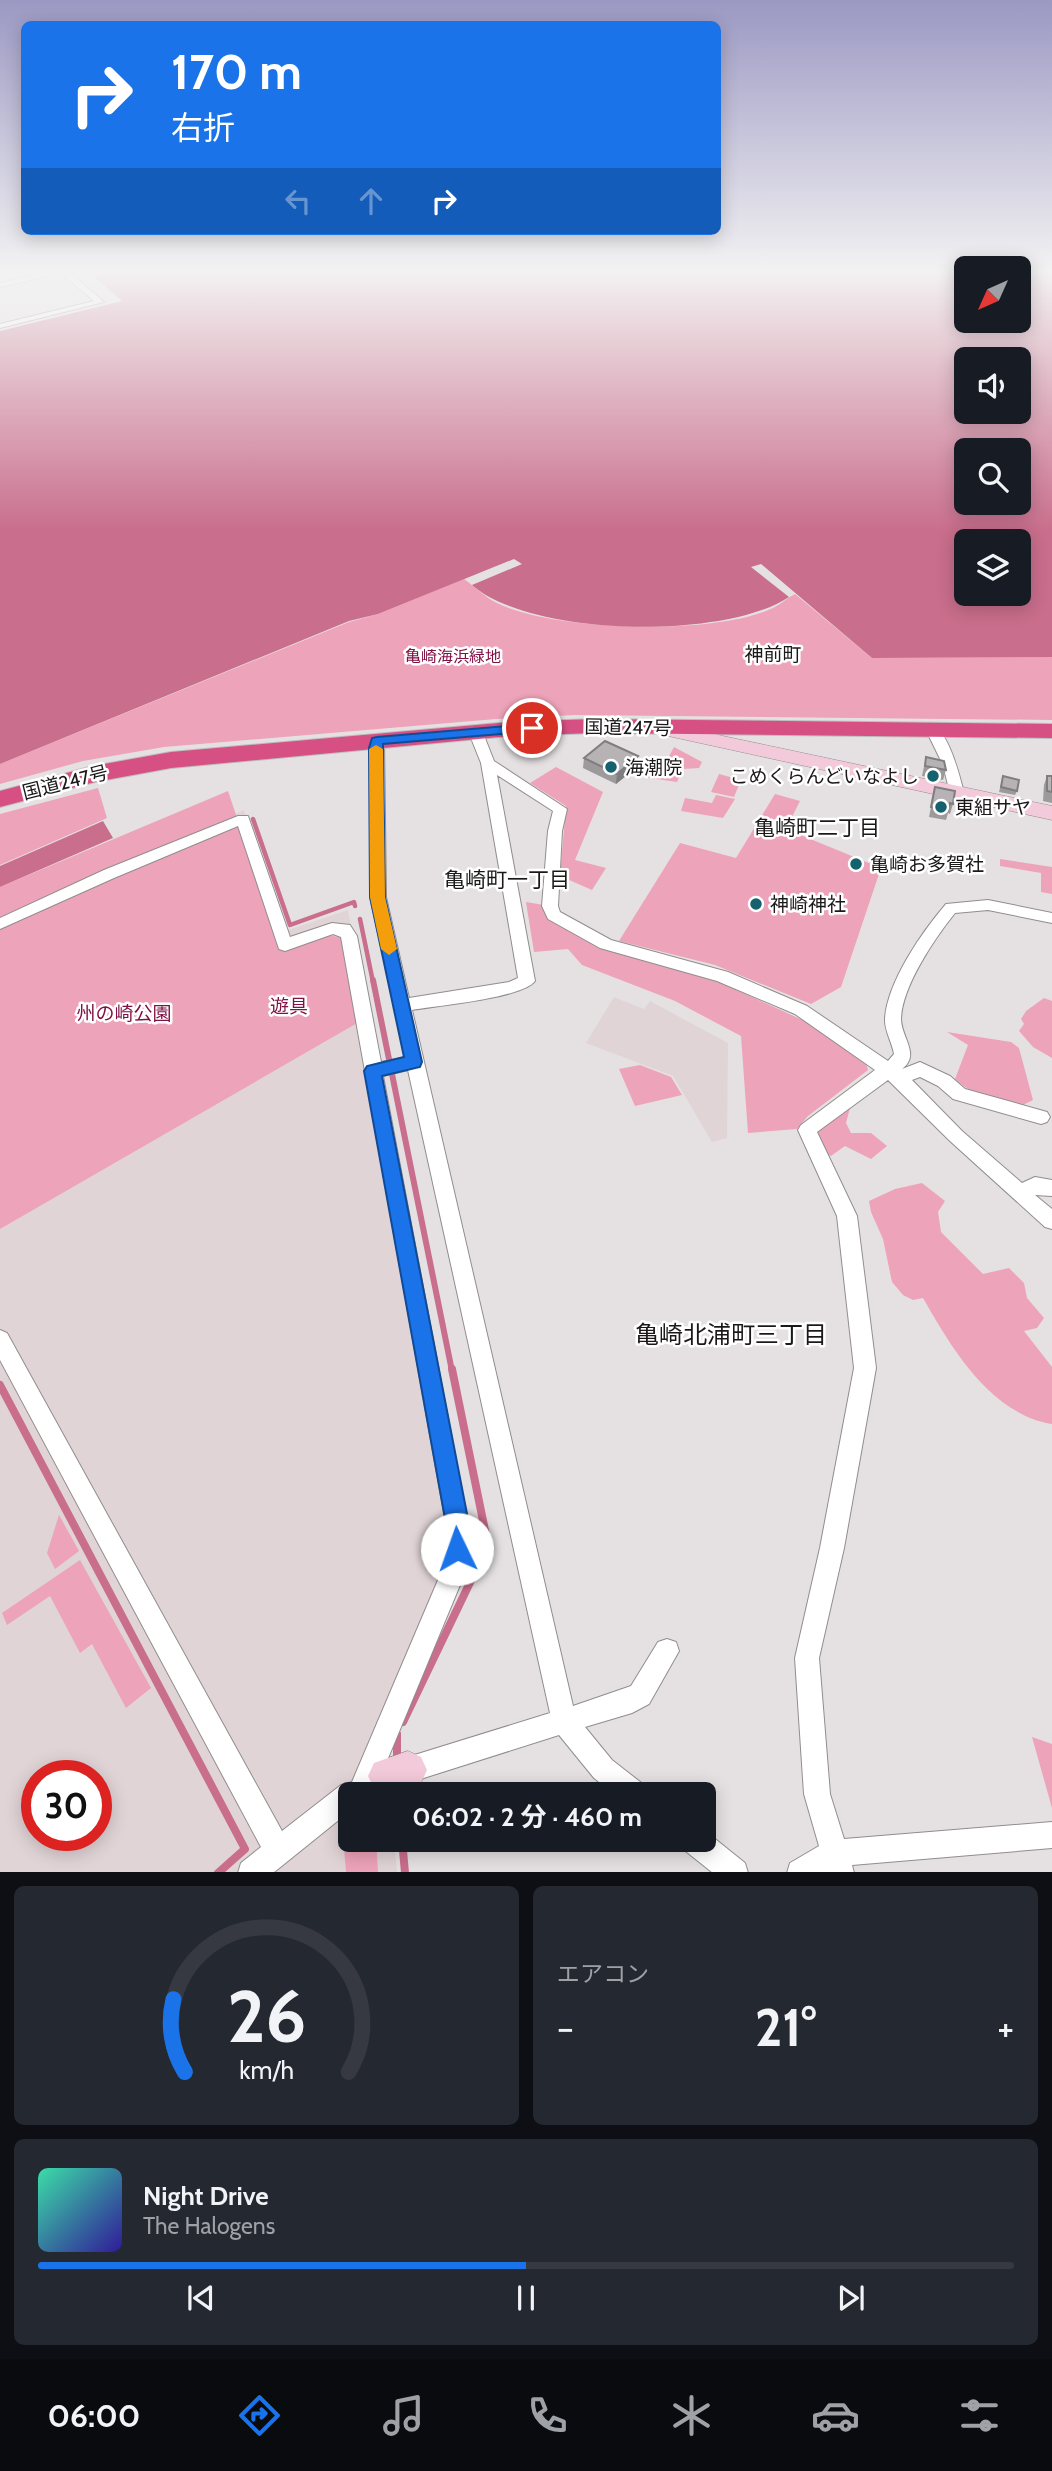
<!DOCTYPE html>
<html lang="ja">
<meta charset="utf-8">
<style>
body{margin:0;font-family:Cabin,"Noto Sans JP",sans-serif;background:#242831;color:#f1f3f6;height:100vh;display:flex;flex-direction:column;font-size:26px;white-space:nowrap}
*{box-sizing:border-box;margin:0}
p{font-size:23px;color:#9ea1a6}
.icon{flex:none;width:38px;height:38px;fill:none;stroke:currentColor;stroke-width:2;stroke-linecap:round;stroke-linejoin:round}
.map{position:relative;height:1872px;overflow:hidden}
.details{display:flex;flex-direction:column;gap:14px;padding:14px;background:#0d0f14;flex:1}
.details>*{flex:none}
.hud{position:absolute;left:21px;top:21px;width:700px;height:214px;border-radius:10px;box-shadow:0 4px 18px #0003;background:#1a73e8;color:#fff;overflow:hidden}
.needle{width:46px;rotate:225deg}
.fabs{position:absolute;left:954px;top:256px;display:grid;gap:14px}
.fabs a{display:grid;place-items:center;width:77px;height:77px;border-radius:10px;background:#171b24;box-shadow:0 4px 18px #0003;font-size:35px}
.speed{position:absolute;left:21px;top:1760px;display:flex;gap:14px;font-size:35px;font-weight:700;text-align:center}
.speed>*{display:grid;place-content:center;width:91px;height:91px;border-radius:50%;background:#171b24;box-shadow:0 4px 18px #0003;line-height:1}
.speed .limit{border:10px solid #d22;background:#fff;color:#111}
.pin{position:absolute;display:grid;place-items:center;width:60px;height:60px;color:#fff;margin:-30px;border:4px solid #fff;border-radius:50%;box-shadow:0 2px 7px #0007}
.me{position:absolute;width:77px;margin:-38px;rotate:357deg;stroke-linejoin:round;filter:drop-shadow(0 0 5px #0008)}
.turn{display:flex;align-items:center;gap:24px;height:147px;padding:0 35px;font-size:32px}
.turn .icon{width:91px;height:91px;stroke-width:2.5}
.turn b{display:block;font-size:49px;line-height:60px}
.lanes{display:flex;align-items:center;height:66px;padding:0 35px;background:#0003;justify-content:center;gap:35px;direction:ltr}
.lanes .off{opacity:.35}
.big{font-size:52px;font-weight:700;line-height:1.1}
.details .card{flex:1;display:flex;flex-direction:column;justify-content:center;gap:10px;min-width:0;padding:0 24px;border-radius:10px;background:#242831}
.details .dial{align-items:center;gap:0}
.dial svg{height:182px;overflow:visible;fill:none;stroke:#363941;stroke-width:7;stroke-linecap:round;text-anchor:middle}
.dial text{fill:#f1f3f6;stroke:none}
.song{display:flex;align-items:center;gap:21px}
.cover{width:84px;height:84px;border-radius:10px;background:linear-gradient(135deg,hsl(160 70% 55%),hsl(250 70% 35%))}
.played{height:7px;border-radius:4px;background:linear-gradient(90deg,#1a73e8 50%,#363941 50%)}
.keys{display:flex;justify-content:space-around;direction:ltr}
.heat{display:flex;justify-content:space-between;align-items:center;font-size:38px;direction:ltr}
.details .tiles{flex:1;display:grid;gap:14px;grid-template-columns:1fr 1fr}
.card:last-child{grid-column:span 2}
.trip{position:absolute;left:338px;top:1782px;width:378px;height:70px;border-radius:10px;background:#171b24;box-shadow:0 4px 18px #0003;font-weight:700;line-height:70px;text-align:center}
.tabs{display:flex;height:112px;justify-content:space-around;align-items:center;background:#090b0e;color:#9ea1a6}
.tabs .icon{width:49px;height:49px}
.tabs .active{color:#1a73e8}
.tabs b{font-size:32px;color:#f1f3f6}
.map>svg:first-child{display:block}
.built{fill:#e1d4d7;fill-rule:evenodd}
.green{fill:#eda3b9}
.water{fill:#c96e8c;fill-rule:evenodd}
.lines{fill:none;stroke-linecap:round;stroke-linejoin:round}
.stream-far2{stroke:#c96e8c;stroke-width:4.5}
.stream-far1{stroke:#c96e8c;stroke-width:6}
.stream{stroke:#c96e8c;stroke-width:8}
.street-casing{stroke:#918d8e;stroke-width:2}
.secondary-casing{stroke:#918d8e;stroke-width:1}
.highway-casing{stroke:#bfbebf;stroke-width:2}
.street{fill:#fff;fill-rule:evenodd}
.secondary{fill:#f3cada;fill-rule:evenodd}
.highway{fill:#d65083;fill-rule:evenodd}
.wall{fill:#9d9a9b}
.shaded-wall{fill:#807d7e}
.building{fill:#b7b3b4;stroke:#807d7e;stroke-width:2}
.route{fill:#1a73e8;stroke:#114b97;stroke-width:2}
.slow{fill:#f59e0b}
.poi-dot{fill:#15616d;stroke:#fff;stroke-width:2.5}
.labels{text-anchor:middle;stroke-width:5;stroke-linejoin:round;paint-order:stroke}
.far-park-label{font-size:16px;fill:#811145;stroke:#fff}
.far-quarter-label{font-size:19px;fill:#1a1819;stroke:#fff}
.street-label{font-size:19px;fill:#1a1819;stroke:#fff}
.poi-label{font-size:19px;fill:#1a1819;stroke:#fff;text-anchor:start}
.park-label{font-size:19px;fill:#811145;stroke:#fff}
.neighbourhood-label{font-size:21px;fill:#1a1819;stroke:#fff}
.near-neighbourhood-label{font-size:24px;fill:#1a1819;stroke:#fff}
</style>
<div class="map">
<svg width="1052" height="1873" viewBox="0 0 1052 1873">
<rect width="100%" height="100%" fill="#e5e1e2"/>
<!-- built -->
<path class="built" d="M244,810L285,931L348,910L472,1558L386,1746L390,1794H350V1839H394L397,1872H0V922ZM37,1776H96V1836H37Z
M614,997L644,1009L650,1001L728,1043L727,1138L712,1142L673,1076L586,1043Z"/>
<!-- green -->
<path class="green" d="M464,579C476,587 485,598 499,604C557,631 714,636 773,608C781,604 787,598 795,594L872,658L1052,657V720L575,715L496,719L164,747L83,761L0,784V764L349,622L378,614Z
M674,747L702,762L699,768L683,769L677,782L636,776L643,770L660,772L664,765L681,769L665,764Z
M556,767L603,792L575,860L606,868L592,890L560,876L566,806L530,783Z
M719,774L741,780L734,797L711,792Z
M98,788L107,818L0,865V814Z
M228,791L282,951L328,935L342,938L359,1022L0,1229V887Z
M775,794L800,801L786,829L881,868L841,987L811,1004L715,965L619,941L680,843L736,858Z
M716,795L735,799L723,818L681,811L685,798L712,803Z
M1000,859L1052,867V894L1041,892V873L1000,866Z
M526,902L544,905L628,952L721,983L818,1027L865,1060L868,1070L808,1116L797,1129L748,1133L741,1036L675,1001L582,965L568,949L534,952Z
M1044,998L1052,1001V1058L1033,1047L1019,1031L1024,1024L1021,1019L1026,1011Z
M947,1032L1011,1042L1019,1048L1033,1100L1023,1105C998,1100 974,1097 955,1079L968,1045Z
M640,1065L671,1077L682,1095L635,1106L619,1069Z
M850,1108L846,1123L851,1133H871L887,1146L871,1159L845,1146L831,1156L824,1153L813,1130Z
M922,1183L945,1201L938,1212L941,1232L983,1274L1009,1268L1024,1283L1027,1298L1044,1318L1037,1328L1024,1331L1052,1367V1424C990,1414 951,1347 923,1298L913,1300L903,1295L892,1282L883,1239L871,1212L869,1201L895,1189Z
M59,1515L79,1551L55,1569L47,1553Z
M80,1560L151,1688L126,1708L92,1644L80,1653L50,1596L7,1625L2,1613Z
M1032,1737L1052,1744V1808Z
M350,1831V1839H376L378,1872H346L343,1837Z"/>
<!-- water -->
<path class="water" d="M86,270H966V320H1018L1019,270H1052V657L872,658L761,564L751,567L789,597C725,640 531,637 472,585L522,564L514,559L378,614L349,621L0,764V331L122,301ZM966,359H1018V411H966ZM966,450H1018V502H966ZM966,541H1018V593H966Z
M103,821L113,838L0,887V866Z"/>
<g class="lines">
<!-- stream-far2 -->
<path class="stream-far2" d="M253,819L290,925L354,902L355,906
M360,919L373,982"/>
<!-- stream-far1 -->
<path class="stream-far1" d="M373,980L452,1371"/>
<!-- stream -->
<path class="stream" d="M0,1385L245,1849L218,1873
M403,1722L488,1545L452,1369
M397,1734V1759
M402,1839L405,1873"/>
<defs>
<path id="street" d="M55,270H67L104,302L0,328V324L94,301L61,273L0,287V283Z
M933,726C949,732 960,777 964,793L962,796H952L950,793L943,765L926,730Z
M476,729L483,733L494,761L567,809L562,831L558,906L560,912L611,940L728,972L807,1006L888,1061L894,1054C892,1042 884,1030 885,1018C888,981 922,932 946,904L988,900L1052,913V923L988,910L955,913C935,938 902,986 901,1019C901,1037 921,1055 902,1069L920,1062L950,1076L965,1089L1047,1112L1050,1117L1047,1122L1041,1124L953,1099L938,1086L920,1077L912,1080L962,1131L1022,1183L1035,1177L1052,1180V1196L1035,1195L1052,1209V1229L1045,1227L950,1141L888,1080L817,1132L857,1216L876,1368L844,1548L819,1658L830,1794L844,1839L1052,1822V1848L852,1865L854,1873H787L790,1863L819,1846L804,1794L795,1658L820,1548L854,1368L837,1216L798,1130L801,1125L875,1070L795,1014L717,981L600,948L548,919L542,906L548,831L553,811L497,775L535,981C523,998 436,1006 412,1010L573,1706L631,1686L658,1642L667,1639L676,1642L679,1651L649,1704L632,1713L585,1727L612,1760L644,1785L648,1794H614L594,1778L559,1735L408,1783L399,1779L395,1770L399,1761L408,1757L550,1713L408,1070L383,1076L468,1524L465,1573L374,1792L350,1794V1811L273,1873H238L241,1863L261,1847L0,1360V1330L7,1333L282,1831L341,1785L352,1782L441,1573L446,1524L341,937L333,934L285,951L279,949L238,826L114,878L0,929V918L104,870L238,816H248L290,937L332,923L350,925L357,936L381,1062L406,1057L370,897V741L377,737L384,741L386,897L409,998L509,982L518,978L481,763L469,733Z
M704,1830L745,1863L748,1873H713L683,1849L680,1839H704Z"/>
<path id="secondary" d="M657,722L1052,806V820L650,732L647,728Z
M408,1751L421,1757L427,1770L421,1783L391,1794L374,1789L368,1776L374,1763Z"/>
<path id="highway" d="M594,719L1052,724V738L594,733L510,736L171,768L95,782L0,807V791L93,766L171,752L510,722Z"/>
</defs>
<!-- street casing -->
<use href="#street" class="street-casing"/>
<!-- secondary casing -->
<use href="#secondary" class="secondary-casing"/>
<!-- highway casing -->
<use href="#highway" class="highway-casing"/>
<!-- street -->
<use href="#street" class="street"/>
<!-- secondary -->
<use href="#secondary" class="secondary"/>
<!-- highway -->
<use href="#highway" class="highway"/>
</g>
<!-- wall -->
<path class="wall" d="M926,757L946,770L943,780L922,776Z
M584,758L638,766L616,784L583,768Z
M1003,776L1017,791L1015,795L999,792Z
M1047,776H1052V803L1043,801L1044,785Z
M935,787L953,804L950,814L948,813L946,820L929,817Z"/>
<!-- shaded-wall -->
<path class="shaded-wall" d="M638,756V766L616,784L617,774Z"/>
<!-- building -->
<path class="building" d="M605,741L638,756L617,774L584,758Z
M926,757L944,761L946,770L925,766Z
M1003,776L1019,780L1017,791L1001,787Z
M1047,776H1052V792L1047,791Z
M935,787L955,791L953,804L950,803L948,810L931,807Z"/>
<!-- sky -->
<linearGradient id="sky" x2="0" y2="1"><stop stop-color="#9b98c3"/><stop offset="0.51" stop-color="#f3f2f2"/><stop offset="1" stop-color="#f3f2f2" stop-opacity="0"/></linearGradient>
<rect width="1052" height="532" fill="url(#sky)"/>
<!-- route -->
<path class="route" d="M532,724L537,725V731L383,744V748L385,897L422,1062L420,1067L382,1076L469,1524V1549L465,1557L457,1561L449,1557L445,1549L446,1524L364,1071L367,1066L404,1057L370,897L369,748L372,738L377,737Z"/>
<!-- slow -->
<path class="slow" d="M376,745L383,749L385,897L397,949L389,955L381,949L370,897L369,749Z"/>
<!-- markers -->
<g class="poi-dot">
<circle cx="611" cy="767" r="7"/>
<circle cx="933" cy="776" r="7"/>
<circle cx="941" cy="807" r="7"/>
<circle cx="856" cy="864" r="7"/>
<circle cx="756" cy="904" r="7"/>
</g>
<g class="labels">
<!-- far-park labels -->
<g class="far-park-label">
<text x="453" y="662">亀崎海浜緑地</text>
</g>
<!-- far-quarter labels -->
<g class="far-quarter-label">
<text x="773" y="661">神前町</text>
</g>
<!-- street labels -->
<g class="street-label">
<text transform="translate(628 727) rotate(1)" y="7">国道247号</text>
<text transform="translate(65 782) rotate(-14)" y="7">国道247号</text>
</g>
<!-- poi labels -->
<g class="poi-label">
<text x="625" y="774">海潮院</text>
<text x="919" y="783" text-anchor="end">こめくらんどいなよし</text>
<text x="955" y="814">東組サヤ</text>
<text x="870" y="871">亀崎お多賀社</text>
<text x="770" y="911">神崎神社</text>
</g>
<!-- park labels -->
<g class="park-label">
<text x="289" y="1013">遊具</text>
<text x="124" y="1020">州の崎公園</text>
</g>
<!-- neighbourhood labels -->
<g class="neighbourhood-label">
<text x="817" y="835">亀崎町二丁目</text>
<text x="507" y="887">亀崎町一丁目</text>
</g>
<!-- near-neighbourhood labels -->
<g class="near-neighbourhood-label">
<text x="731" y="1343">亀崎北浦町三丁目</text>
</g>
</g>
</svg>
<div class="fabs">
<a><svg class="needle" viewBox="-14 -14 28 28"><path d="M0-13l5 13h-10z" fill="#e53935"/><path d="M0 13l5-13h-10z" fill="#9ea1a6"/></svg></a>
<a><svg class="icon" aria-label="sound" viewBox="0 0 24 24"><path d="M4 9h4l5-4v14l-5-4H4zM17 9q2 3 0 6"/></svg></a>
<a><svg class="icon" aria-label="search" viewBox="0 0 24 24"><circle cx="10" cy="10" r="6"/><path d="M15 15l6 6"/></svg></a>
<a><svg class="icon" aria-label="layers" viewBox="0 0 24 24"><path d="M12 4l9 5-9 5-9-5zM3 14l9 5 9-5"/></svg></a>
</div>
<div class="speed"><div class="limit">30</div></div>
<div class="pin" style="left:532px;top:728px;background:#d93025"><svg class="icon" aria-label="arrive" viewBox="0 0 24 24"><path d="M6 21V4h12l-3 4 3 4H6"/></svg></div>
<svg class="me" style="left:457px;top:1549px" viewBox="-20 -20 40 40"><circle r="19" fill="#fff"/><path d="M0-13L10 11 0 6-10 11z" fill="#1a73e8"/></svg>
<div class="trip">06:02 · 2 分 · 460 m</div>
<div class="hud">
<div class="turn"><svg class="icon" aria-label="right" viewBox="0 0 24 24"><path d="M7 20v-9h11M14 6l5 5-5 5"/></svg><div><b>170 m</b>右折</div></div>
<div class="lanes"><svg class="icon off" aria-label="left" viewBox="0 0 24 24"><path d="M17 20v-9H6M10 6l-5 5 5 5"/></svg><svg class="icon off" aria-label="ahead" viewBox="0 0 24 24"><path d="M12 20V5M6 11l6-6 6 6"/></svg><svg class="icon" aria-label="right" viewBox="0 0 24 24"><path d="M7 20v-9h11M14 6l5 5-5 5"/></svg></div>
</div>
</div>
<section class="details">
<div class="tiles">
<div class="card dial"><svg viewBox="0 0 100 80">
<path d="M14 69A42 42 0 1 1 86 69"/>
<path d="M14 69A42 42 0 0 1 9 37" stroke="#1a73e8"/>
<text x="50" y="56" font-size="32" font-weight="700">26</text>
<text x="50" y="72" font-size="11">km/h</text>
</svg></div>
<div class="card"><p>エアコン</p>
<div class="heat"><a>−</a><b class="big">21°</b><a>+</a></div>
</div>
<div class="card">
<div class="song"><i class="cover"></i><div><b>Night Drive</b><p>The Halogens</p></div></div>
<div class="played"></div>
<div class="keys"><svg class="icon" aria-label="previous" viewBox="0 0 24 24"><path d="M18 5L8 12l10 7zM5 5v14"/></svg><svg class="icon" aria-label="pause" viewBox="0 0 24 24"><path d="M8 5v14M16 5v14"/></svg><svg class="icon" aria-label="next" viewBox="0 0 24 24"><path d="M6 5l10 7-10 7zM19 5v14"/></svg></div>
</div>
</div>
</section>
<nav class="tabs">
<b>06:00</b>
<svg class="icon active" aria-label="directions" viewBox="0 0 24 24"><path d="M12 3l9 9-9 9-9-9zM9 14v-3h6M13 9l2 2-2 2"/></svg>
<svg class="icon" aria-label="music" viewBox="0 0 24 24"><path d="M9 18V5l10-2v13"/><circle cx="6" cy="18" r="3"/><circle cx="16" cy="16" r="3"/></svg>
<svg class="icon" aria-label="phone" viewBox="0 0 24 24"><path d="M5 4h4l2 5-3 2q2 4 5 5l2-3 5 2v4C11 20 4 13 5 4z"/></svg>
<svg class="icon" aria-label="climate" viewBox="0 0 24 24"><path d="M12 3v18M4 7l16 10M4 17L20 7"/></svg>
<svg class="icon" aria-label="car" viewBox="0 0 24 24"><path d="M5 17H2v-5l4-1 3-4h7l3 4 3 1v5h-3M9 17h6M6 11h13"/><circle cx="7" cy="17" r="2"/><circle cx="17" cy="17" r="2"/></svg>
<svg class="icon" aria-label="filters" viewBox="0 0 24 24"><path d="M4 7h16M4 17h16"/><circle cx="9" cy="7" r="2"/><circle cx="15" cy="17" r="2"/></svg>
</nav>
